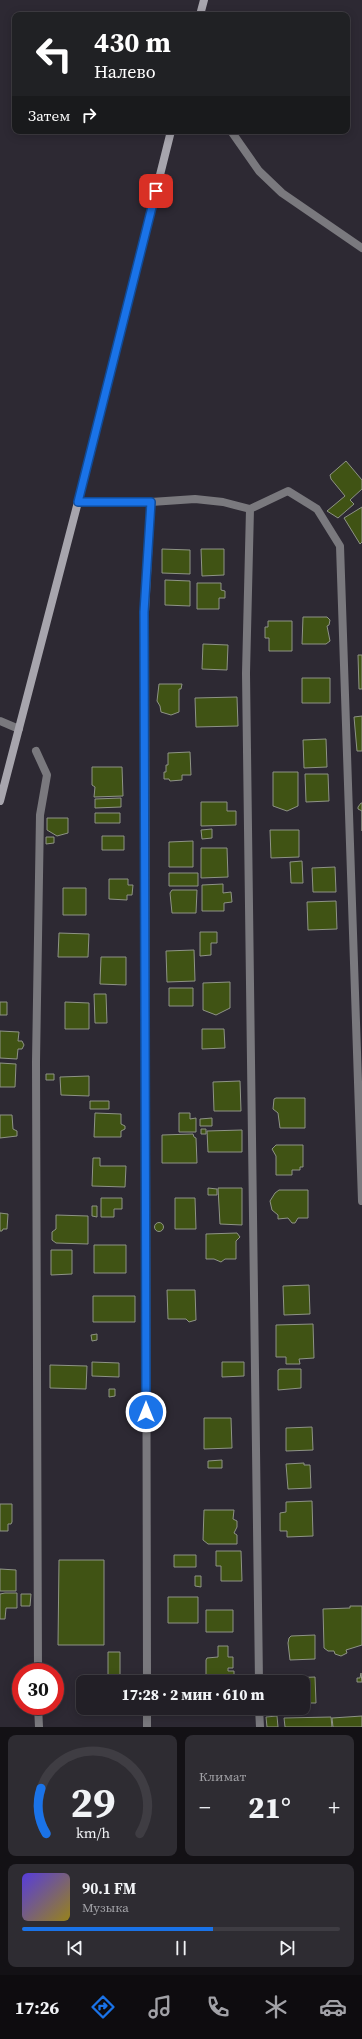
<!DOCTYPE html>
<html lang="ru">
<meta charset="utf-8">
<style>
body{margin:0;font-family:"Source Serif 4",serif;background:#2e2c32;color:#f1f3f6;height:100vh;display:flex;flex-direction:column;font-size:15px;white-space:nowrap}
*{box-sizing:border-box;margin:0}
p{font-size:13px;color:#a2a2a7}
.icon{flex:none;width:22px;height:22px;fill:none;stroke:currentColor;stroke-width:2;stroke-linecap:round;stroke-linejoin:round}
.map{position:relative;height:1727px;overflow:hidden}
.sheet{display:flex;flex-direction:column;gap:8px;padding:8px;background:#131115;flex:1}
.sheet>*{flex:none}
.top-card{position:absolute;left:12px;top:12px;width:338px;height:122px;border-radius:8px;box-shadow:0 2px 10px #0003,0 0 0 1px #3f3d43;background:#202124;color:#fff;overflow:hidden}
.speed{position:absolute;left:12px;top:1663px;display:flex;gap:8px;font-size:20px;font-weight:700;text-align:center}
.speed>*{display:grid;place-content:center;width:52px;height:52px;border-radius:50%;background:#221f26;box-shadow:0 2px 10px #0003,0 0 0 1px #3f3d43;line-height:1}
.speed .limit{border:6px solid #d22;background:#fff;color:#111}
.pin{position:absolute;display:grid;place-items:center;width:34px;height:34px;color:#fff;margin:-17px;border-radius:8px;box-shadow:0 2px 6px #0006}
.me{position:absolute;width:44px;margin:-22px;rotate:0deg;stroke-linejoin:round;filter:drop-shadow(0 0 3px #0008)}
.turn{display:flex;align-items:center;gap:14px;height:84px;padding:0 16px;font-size:18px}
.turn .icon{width:52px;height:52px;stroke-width:2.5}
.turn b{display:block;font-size:28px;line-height:34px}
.then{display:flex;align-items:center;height:38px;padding:0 16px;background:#0003;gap:8px;font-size:15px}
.big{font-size:30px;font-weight:800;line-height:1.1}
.sheet .tile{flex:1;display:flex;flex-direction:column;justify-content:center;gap:6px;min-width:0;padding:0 14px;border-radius:8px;background:#2e2c32}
.sheet .dial{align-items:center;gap:0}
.dial svg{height:104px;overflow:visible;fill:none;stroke:#3f3d43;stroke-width:7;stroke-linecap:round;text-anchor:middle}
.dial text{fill:#f1f3f6;stroke:none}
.song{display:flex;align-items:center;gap:12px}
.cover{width:48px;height:48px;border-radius:6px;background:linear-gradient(135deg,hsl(250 70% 55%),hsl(50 70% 35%))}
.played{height:4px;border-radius:2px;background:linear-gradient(90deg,#1a73e8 60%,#3f3d43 60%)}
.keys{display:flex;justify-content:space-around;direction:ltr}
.heat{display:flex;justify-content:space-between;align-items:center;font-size:22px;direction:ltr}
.sheet .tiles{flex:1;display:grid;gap:8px;grid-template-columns:1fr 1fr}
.tile:last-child{grid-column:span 2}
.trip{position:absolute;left:76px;top:1675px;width:234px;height:40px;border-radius:8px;background:#221f26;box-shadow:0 2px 10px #0003,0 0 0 1px #3f3d43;font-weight:800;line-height:40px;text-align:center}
.tabs{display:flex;height:64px;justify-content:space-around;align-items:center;background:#0e0c0f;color:#a2a2a7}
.tabs .icon{width:28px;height:28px}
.tabs .current{color:#1a73e8}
.tabs b{font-size:18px;color:#f1f3f6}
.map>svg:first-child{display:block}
.building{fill:#405314;stroke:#8e9386}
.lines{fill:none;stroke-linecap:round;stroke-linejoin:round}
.minor{stroke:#7a797e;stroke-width:8}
.secondary{stroke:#a7a5ad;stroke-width:8}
.route-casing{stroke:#114b97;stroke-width:10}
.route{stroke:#1a73e8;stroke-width:7}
</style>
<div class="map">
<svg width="362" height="1727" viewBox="0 0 362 1727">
<rect width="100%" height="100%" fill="#2d2933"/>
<!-- building -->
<path class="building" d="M346,461L362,480V489L350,500L354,504L338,518L327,511L345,496L331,479L330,475Z
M362,507V542L360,544L344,518Z
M162,549L190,550V574L162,573Z
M201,549H224V575L202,576Z
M165,580L190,581V606L165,605Z
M197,583H221V590L225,591V598H219V609H197Z
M303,617H327L330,620L329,625L327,626L330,641L326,644H302Z
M268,621H292V651H269V638H265V627H268Z
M203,644L228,645L227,670L202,669Z
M358,655H362V689H359Z
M302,678H330V703H302Z
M159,684H182L181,689H179V712L171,715L161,712L160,706L157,701Z
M237,697L238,726L196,727L195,698Z
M362,716V751H357L354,717Z
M326,739L327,767L304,768L303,740Z
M190,752L191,775H182V780L170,781L169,779H164V772H166V765H168V753Z
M92,767H122L123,796L94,797L95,787L92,785Z
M273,772H298V806L287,811L273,806Z
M305,774H328L329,801L306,802Z
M121,798V807L95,808V799Z
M201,802H227V811H236V825L201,826Z
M361,803H362V831V811L358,809V807Z
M95,813H120V823H95Z
M47,818H68V833L57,836L47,830Z
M212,829V838L202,839L201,830Z
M270,830H299V857L271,858Z
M102,836H124V850H102Z
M46,837H54V843L46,844Z
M193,841V867H169V842Z
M201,848H227L228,877L201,878Z
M302,861L303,883H291L290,862Z
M335,867L336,892H313L312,868Z
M169,873H198V886H169Z
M109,879H128V885H133L132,895H127V900L109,899Z
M223,884V893L231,892L232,902L224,903V911H202V885Z
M63,888H86V915H63Z
M172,890H197L196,913H172L170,893Z
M336,901L337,929L308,930L307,902Z
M200,932H217V943H211V955L200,956Z
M59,933L89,934L88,957H58Z
M194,950L195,981L167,982L166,951Z
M101,957H126V985L100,984Z
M230,982V1008L216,1015L203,1010V983Z
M169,988H193V1006H169Z
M94,994H106L107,1023H95Z
M0,1002H7V1015H0Z
M65,1002L89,1003V1029H65Z
M202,1029H224L225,1048L202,1049Z
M0,1031L19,1032L18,1041H22L24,1045L22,1049H18L17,1059L0,1058Z
M0,1063L16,1064L15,1087H0Z
M46,1074H54V1080H46Z
M89,1076V1096L61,1095L60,1077Z
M240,1081L241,1111H214L213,1082Z
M276,1098H305V1128H280L278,1113L273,1109L274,1099Z
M90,1101H109V1109H90Z
M95,1113L121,1114V1124L125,1126V1129L121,1131V1137H94Z
M179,1113H190V1119L196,1118V1132H179Z
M0,1115H12L13,1129L17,1131V1136L0,1138Z
M212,1118V1126H200V1119Z
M201,1129H206V1134H201Z
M242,1130V1152H208L207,1131Z
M193,1134L194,1137L196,1138L197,1163H162V1135Z
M276,1145H303V1167H300V1170H292V1175H276V1156L272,1149Z
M93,1158H100V1166H126L125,1187L92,1186Z
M208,1188L217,1189V1195H208Z
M218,1188H242V1225L220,1224Z
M279,1190H308V1218H298L295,1223H292L288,1218L278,1219V1215L272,1210L270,1201L275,1193Z
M101,1198H122V1209H114V1217H101Z
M175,1198H195L196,1229H175Z
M92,1206H97V1217L92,1216Z
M0,1213L8,1214L7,1229H3L2,1231H0Z
M56,1215L88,1216V1244L56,1243L52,1240V1232L56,1229Z
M154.5 1227a4.5 4.5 0 1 1 9 0a4.5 4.5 0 1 1-9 0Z
M237,1233L240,1237L236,1241V1259H225L221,1262L214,1259H206V1234Z
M94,1245H126V1273H94Z
M51,1250H72V1274L51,1275Z
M309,1285L310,1314L284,1315L283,1286Z
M167,1290H195L196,1320L189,1322L186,1319H168Z
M93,1296H135V1322H93Z
M313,1324L314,1358L299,1359L300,1364H286V1357H276V1325Z
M97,1334V1340L92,1341L91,1335Z
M92,1362L119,1363V1377L92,1376Z
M222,1362H244V1376L222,1377Z
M50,1365L87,1366L86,1389L50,1388Z
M280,1369H301V1388L278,1390V1370Z
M109,1389H115V1396L109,1397Z
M204,1418H231L232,1448L204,1449Z
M312,1427L313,1450L286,1451V1428Z
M222,1460V1468H208V1461Z
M304,1463V1465H310L311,1488L288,1489L286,1464Z
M312,1501L313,1536L287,1537V1531H280V1513L286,1512V1502Z
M0,1504H12V1522L11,1524H8V1531H0Z
M204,1510H234L233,1519L237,1521V1527L234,1533L237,1535V1544H208L203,1540Z
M216,1551H241L242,1581H221V1566H216Z
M174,1555H196V1567H174Z
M59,1560H104V1645H58Z
M0,1569L16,1570V1591H0Z
M195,1576H201V1587L195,1586Z
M5,1593H17V1608H6L5,1619H0V1594Z
M21,1594H31L30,1606H21Z
M168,1597H198V1623H168Z
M350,1606H362V1645L346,1650L347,1653L341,1656L335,1654L334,1651H328L324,1648L323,1609L350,1608Z
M206,1610H233V1632H206Z
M315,1635V1659L290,1660L288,1643L289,1638L291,1636Z
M218,1646H228V1657H233V1668H228V1671H234V1681H207L206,1679V1660L207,1658L218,1657Z
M108,1652H120V1677L108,1678Z
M361,1673L362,1682H357V1678H360Z
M315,1677L316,1703H303V1682H287L288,1680L290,1678Z
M277,1716L278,1727H267L266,1717Z
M362,1716V1727H333L332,1718Z
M331,1717L332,1727H285L284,1718Z"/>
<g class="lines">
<!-- minor -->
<path class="minor" d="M231,131L259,171L282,193L362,248
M78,502H151L195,499L223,502L250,509L246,673L259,1682
M250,509L288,491L317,509L340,546L362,1201
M0,721L19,729
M36,751L47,775L40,815L36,1062L38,1672
M147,1682L145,612L151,502
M38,1706L39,1727
M147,1708V1727
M259,1708L260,1727"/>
<!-- secondary -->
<path class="secondary" d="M200,15L204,0
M0,801L78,502L171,131"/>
</g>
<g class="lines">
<defs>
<path id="route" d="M146,1412L144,612L151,502H78L156,191"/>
</defs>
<!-- route casing -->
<use href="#route" class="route-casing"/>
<!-- route -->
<use href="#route" class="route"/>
</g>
</svg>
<div class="speed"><div class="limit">30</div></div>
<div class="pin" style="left:156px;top:191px;background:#d93025"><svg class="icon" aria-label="arrive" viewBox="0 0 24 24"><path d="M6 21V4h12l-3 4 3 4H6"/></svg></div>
<svg class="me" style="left:146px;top:1412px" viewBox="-20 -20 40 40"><circle r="17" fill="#1a73e8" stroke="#fff" stroke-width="3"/><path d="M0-11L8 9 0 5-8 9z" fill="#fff"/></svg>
<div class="trip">17:28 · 2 мин · 610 m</div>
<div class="top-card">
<div class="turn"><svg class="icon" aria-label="left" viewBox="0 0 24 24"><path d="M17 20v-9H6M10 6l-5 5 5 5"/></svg><div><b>430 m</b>Налево</div></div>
<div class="then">Затем<svg class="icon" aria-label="right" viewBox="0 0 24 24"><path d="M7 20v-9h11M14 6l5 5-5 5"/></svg></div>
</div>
</div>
<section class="sheet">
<div class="tiles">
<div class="tile dial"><svg viewBox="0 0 100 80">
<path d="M14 69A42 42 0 1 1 86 69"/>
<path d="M14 69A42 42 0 0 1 10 34" stroke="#1a73e8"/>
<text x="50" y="56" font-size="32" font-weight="700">29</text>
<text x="50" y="72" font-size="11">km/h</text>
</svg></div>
<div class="tile"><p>Климат</p>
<div class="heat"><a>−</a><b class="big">21°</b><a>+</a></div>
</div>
<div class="tile">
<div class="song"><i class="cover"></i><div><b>90.1 FM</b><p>Музыка</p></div></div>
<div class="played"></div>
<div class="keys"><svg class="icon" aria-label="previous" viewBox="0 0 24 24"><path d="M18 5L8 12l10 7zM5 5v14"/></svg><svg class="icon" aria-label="pause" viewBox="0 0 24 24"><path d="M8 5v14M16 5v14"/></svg><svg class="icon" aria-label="next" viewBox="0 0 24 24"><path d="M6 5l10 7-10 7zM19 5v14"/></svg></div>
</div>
</div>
</section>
<nav class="tabs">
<b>17:26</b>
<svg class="icon current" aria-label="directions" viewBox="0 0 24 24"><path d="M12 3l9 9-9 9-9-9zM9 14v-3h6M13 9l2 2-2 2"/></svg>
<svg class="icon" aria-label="music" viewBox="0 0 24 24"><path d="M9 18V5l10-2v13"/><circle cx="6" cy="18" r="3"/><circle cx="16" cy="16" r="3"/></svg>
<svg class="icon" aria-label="phone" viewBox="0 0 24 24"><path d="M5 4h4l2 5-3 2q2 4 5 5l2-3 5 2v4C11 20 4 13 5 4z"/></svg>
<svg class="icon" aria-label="climate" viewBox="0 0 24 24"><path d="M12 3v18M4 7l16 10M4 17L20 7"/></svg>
<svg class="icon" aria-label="car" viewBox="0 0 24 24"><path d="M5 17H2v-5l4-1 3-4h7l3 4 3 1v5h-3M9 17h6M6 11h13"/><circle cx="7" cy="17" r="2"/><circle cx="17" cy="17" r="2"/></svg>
</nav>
